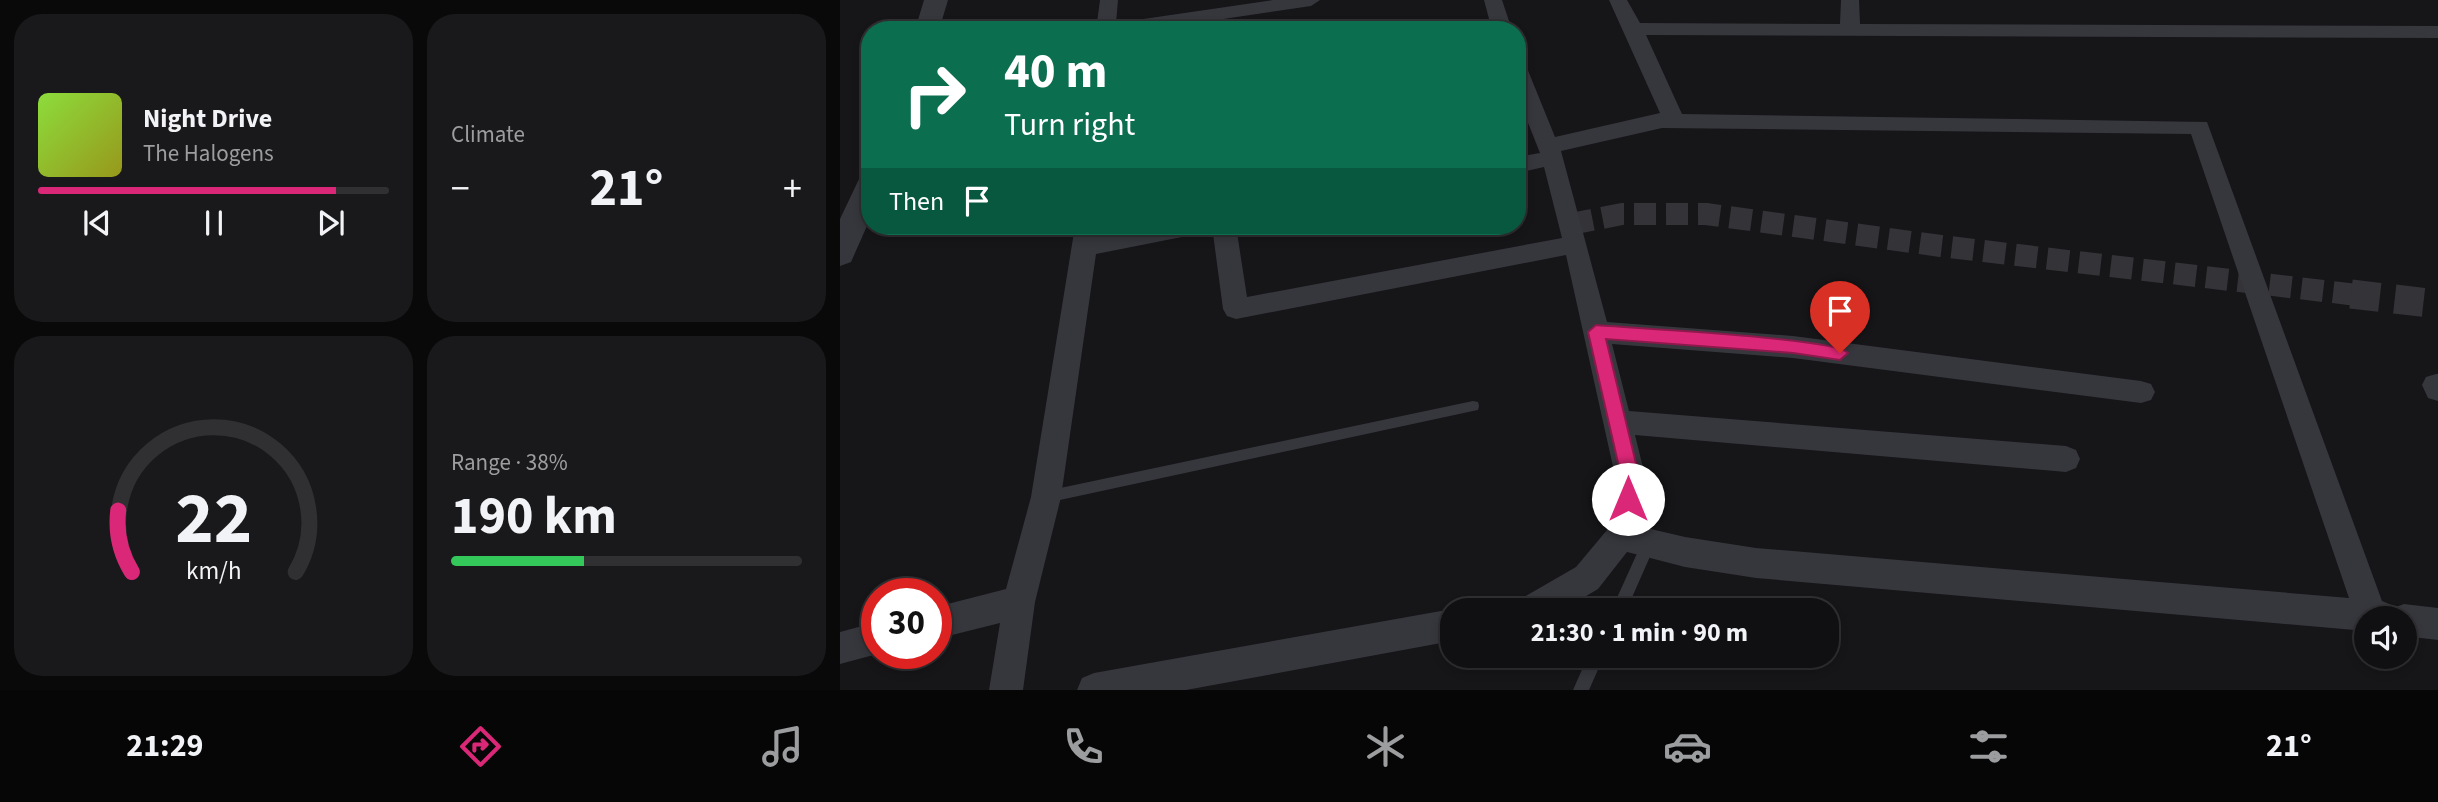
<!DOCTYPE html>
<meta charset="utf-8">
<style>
body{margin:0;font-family:"Source Sans 3",sans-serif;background:#19191b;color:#f1f3f6;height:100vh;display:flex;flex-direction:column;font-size:26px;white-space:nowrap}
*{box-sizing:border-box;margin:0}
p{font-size:23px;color:#9c9d9f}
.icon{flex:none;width:38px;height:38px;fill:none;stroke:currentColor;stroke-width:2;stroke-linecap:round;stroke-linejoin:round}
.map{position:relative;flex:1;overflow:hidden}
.drawer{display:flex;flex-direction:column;gap:14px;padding:14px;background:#09090a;width:840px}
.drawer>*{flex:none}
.guide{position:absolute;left:21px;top:21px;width:665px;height:214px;border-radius:28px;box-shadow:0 4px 10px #0003,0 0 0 2px #303032;background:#0b6e4f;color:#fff;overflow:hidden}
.buttons{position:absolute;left:1514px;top:606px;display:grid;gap:14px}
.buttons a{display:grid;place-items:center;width:63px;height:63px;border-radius:50%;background:#101012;box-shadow:0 4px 10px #0003,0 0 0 2px #303032;font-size:35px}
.speed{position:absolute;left:21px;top:578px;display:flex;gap:14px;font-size:35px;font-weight:700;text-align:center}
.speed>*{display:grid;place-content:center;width:91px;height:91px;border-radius:50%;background:#101012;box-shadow:0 4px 10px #0003,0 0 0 2px #303032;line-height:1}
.speed .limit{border:10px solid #d22;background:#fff;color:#111}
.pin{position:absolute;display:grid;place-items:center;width:60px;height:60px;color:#fff;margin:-72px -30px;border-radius:50% 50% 50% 0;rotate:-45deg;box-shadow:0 0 7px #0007}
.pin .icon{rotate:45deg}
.me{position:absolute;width:77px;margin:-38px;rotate:0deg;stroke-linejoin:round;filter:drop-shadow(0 0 5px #0008)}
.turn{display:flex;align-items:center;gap:24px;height:147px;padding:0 28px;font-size:32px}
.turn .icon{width:91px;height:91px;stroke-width:2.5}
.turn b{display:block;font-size:49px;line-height:60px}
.then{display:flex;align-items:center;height:66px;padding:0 28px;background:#0003;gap:14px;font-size:26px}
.big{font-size:52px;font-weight:700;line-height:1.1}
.drawer .widget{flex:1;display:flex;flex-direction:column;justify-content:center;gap:10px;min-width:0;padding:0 24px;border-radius:28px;background:#19191b}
.drawer .dial{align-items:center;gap:0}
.dial svg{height:182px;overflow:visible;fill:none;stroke:#303032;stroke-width:7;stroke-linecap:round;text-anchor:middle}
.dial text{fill:#f1f3f6;stroke:none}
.song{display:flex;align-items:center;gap:21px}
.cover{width:84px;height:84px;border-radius:10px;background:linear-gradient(135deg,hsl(90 70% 55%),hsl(60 70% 35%))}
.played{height:7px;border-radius:4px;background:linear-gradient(90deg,#db2777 85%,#303032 85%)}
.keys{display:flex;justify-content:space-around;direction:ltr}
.heat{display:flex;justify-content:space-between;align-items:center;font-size:38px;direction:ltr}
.charge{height:10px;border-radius:5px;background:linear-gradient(90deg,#34c759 38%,#303032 0)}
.drawer .tiles{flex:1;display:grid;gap:14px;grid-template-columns:repeat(2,1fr)}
.trip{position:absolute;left:600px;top:598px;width:399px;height:70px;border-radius:28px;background:#101012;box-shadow:0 4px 10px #0003,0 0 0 2px #303032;font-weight:700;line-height:70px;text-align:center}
.dock{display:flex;height:112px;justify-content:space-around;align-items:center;background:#060607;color:#9c9d9f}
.dock .icon{width:49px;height:49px}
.dock .active{color:#db2777}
.dock b{font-size:32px;color:#f1f3f6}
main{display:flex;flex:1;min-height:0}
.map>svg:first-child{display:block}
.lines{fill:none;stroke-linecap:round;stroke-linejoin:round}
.minor-tunnel-far1{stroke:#333338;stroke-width:22;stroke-dasharray:22 10;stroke-linecap:butt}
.minor-tunnel{stroke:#333338;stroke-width:29;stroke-dasharray:29 15;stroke-linecap:butt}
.service{fill:#36373d;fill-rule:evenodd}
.minor{fill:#36373d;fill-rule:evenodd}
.tertiary{fill:#36373d;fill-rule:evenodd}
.route{fill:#db2777;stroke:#8e194d;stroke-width:2}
</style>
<main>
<section class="drawer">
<div class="tiles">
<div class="widget">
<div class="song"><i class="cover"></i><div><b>Night Drive</b><p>The Halogens</p></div></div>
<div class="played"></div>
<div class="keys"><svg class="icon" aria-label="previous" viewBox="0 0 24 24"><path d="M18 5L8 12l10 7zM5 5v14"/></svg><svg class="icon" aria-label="pause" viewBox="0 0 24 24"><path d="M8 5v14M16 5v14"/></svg><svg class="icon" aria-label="next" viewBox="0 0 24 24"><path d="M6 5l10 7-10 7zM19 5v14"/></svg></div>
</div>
<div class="widget"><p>Climate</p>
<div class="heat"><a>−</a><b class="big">21°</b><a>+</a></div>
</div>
<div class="widget dial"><svg viewBox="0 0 100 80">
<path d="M14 69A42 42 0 1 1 86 69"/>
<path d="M14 69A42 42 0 0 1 8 42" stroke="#db2777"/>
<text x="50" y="56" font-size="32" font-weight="700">22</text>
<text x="50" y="72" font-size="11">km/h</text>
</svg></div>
<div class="widget"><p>Range · 38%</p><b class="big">190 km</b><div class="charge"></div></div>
</div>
</section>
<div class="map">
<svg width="1598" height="690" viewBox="0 0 1598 690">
<rect width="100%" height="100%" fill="#161518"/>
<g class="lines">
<!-- minor-tunnel-far1 -->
<path class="minor-tunnel-far1" d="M731,224L782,214H866L1101,246L1526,296"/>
<!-- minor-tunnel -->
<path class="minor-tunnel" d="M1511,294L1598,304"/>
<!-- service -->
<path class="service" d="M633,401L638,402L639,406L638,410L633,411L206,503L201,501L199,497L201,493L206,491Z
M809,536L814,538L816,543L786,611H771L804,538Z
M748,656H764L749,690H733Z"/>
<!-- minor -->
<path class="minor" d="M260,0H278L276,23L433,0H480L471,6L309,30H256Z
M644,0H662L672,30H652Z
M769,0H787L800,23L1000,24L1001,0H1019L1020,24L1598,26V38L806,35L842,114L1367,122L1542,601L1556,607L1564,604L1598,608V640L1564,636V618H1526V631L916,578L845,567L787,552L758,589L721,611H674L679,600L736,567L767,530L776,480L726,255L396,319L387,316L383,309L372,226H396L407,297L722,238L704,167L677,173V157L700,153L677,95V62L687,68L715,137L820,113ZM822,128L1351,134L1509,598L916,548L845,537L798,526L806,480L795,435L1226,472L1236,468L1240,459L1236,450L1226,446L789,411L772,344L953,358L1301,403L1311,400L1315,392L1311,384L1301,381L953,336L767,322L721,151Z
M235,226H259L258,236L309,226H364L360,232L352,235L256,254L221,497L195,602L183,690H149L160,623L96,639V607L166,589L191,497Z
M1596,374H1598V401L1588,398L1582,385L1586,377Z
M612,609L616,611H612V641L346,690H237L242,678L254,673Z
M37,622V653H41L0,664V632Z"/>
<!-- tertiary -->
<path class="tertiary" d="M84,0H108L99,30H75Z
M30,174V219L11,262L0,266V219L20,177Z"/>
</g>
<!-- route -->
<path class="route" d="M756,325C787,328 999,338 1008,353L1000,360L953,353L766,339L800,480L794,505L788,507L782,505L779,499L782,480L748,332Z"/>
</svg>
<div class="buttons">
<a><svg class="icon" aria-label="sound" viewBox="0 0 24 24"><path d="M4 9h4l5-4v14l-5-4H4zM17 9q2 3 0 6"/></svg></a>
</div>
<div class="speed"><div class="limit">30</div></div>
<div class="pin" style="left:1000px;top:353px;background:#d93025"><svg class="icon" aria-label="arrive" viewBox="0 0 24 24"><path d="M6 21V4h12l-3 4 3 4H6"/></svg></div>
<svg class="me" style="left:788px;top:499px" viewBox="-20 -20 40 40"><circle r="19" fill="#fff"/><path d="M0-13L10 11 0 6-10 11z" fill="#db2777"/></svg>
<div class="trip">21:30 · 1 min · 90 m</div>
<div class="guide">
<div class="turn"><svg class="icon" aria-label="right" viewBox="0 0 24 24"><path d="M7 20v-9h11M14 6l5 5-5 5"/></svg><div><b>40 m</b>Turn right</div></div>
<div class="then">Then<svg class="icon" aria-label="arrive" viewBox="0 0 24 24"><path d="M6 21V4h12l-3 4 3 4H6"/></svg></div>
</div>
</div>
</main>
<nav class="dock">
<b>21:29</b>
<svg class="icon active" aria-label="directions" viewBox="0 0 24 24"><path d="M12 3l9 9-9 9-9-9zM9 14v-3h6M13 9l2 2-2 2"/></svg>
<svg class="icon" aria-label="music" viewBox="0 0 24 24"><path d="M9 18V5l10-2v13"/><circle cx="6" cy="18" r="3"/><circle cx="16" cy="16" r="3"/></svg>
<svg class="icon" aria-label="phone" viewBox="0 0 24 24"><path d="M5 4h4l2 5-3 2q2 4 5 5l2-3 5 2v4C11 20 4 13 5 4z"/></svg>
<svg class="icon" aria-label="climate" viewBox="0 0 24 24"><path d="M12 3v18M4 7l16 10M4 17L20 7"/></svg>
<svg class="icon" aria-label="car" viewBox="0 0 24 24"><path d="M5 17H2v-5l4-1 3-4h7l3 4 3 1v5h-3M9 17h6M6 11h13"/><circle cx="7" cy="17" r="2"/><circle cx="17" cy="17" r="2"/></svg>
<svg class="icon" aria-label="filters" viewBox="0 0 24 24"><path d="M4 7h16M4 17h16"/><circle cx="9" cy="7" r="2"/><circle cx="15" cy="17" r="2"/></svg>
<b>21°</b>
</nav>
